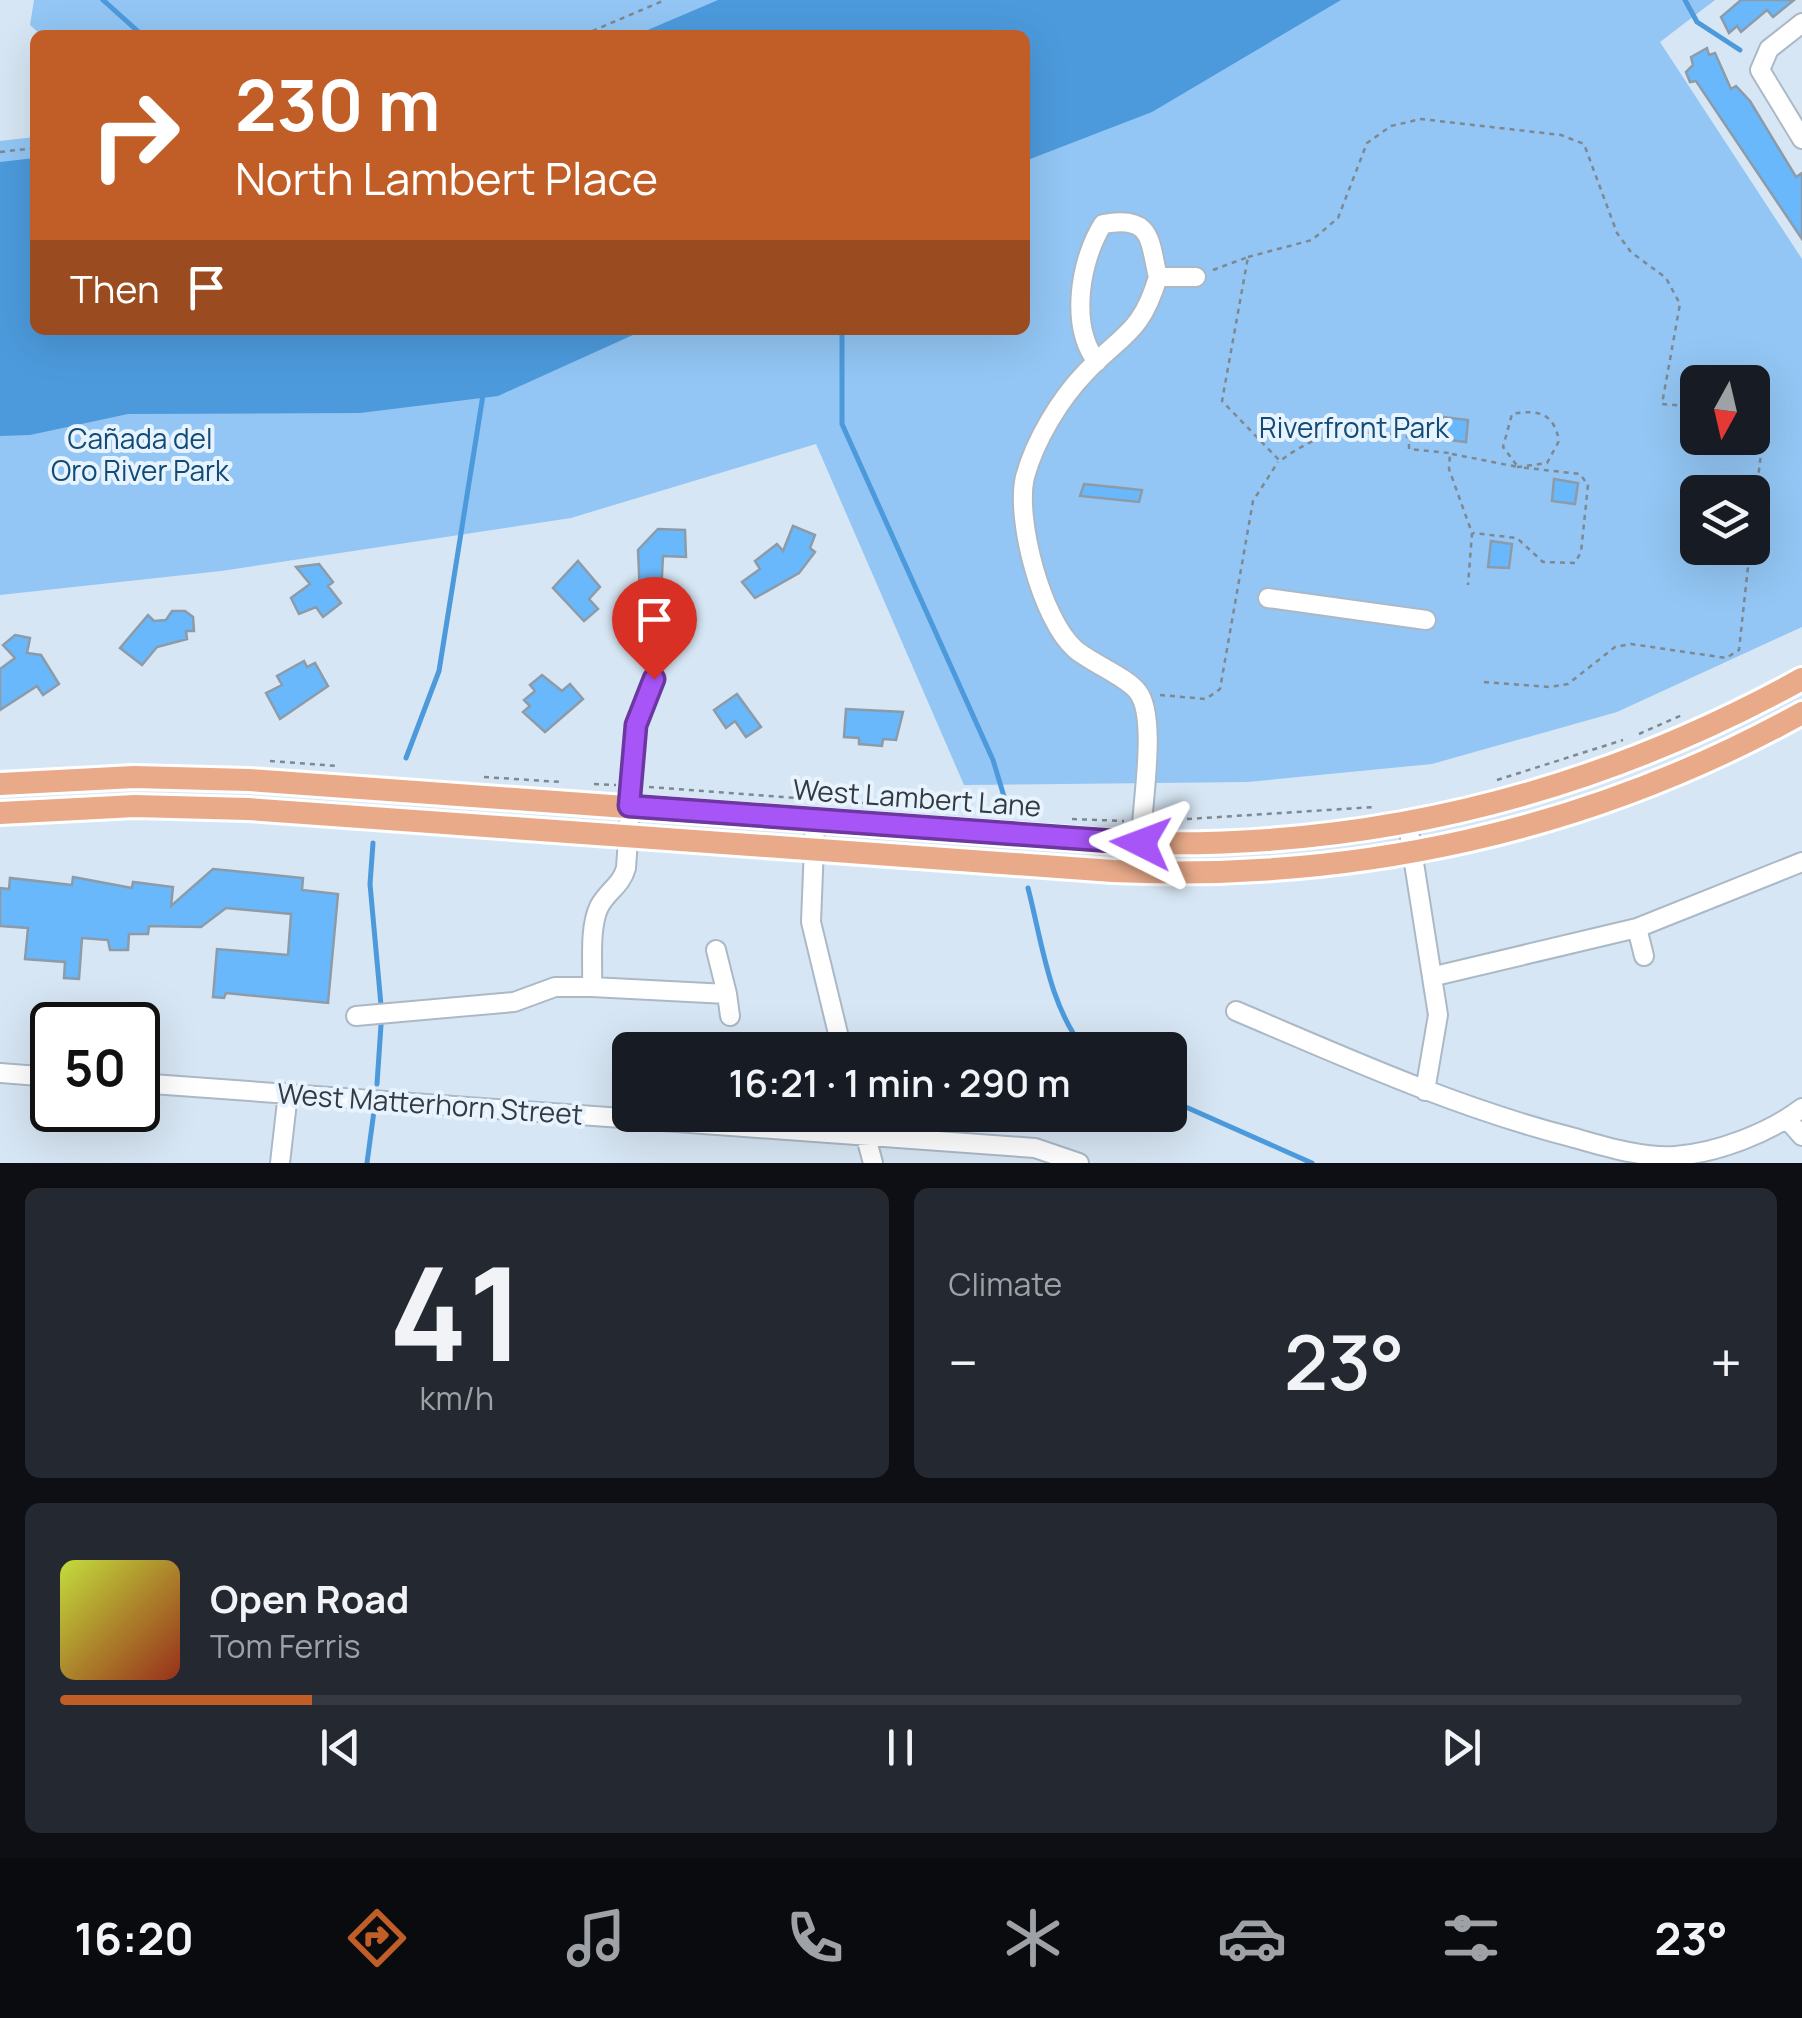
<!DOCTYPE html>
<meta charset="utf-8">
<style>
body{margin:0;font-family:Manrope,sans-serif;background:#242831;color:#f1f3f6;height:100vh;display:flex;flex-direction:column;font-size:38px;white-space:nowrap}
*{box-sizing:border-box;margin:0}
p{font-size:32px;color:#9ea1a6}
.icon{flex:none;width:55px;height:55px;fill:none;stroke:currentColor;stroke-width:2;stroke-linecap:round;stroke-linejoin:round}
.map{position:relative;height:1163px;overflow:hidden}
.panel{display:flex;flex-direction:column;gap:25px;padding:25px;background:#0d0f14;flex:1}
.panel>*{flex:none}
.top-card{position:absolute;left:30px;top:30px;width:1000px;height:305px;border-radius:15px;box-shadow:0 10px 40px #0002;background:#c15e27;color:#fff;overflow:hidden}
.needle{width:65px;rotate:188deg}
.controls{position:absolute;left:1680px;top:365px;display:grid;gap:20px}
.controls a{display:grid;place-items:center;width:90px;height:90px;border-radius:15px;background:#171b24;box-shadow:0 10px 40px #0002;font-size:50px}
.speed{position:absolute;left:30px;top:1002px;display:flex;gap:20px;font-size:50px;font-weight:700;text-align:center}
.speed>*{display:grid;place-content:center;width:130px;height:130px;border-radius:50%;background:#171b24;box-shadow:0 10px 40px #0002;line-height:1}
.speed .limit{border:5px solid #111;border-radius:15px;background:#fff;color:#111}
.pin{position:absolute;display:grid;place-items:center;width:85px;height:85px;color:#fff;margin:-102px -42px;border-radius:50% 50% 50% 0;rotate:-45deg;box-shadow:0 0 10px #0007}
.pin .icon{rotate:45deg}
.me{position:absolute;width:110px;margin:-55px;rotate:273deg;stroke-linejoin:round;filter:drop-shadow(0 0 8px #0008)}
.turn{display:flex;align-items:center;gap:35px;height:210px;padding:0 40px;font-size:45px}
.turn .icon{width:130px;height:130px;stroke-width:2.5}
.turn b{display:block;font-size:70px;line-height:85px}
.then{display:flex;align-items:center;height:95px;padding:0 40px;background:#0003;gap:20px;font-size:38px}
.big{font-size:75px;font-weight:600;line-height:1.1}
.panel .card{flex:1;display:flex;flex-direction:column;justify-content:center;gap:15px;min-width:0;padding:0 35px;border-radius:15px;background:#242831}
.panel .dial{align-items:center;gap:0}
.dial b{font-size:130px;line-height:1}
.song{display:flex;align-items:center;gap:30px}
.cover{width:120px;height:120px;border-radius:15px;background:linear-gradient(135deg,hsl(70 70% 55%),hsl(10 70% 35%))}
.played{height:10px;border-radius:5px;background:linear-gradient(90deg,#c15e27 15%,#363941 15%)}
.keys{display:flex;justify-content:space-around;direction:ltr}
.heat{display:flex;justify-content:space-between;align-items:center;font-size:55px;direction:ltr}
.panel .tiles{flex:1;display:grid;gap:25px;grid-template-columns:1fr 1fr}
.card:last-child{grid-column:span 2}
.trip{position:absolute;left:612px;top:1032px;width:575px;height:100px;border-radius:15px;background:#171b24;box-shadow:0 10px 40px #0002;font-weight:600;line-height:100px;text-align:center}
.dock{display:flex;height:160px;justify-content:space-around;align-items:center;background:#090b0e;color:#9ea1a6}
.dock .icon{width:70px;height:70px}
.dock .selected{color:#c15e27}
.dock b{font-size:45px;color:#f1f3f6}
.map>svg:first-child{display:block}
.green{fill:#93c6f4;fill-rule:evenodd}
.water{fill:#4c9adc}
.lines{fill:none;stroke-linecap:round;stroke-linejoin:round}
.stream{stroke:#4c9adc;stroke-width:5}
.building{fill:#69b8fb;stroke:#8d9ba8;stroke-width:2.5}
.minor-casing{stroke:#abb9c7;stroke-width:22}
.major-casing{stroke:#fff;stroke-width:28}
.path{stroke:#7e8891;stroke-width:2.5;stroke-dasharray:5 5;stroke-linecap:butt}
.minor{stroke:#fff;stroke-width:18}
.major{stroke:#e8aa89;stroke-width:22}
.route-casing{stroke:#6d37a1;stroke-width:25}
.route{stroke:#a855f7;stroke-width:18}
.labels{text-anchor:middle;stroke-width:8;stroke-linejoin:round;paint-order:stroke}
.park-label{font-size:28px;fill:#114b76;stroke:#e7f3ff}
.street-label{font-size:28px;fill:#343a3f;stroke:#e7f3ff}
</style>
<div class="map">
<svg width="1802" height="1163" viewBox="0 0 1802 1163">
<rect width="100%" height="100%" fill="#d7e6f4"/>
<!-- green -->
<path class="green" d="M34,0H1715L1660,42L1802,259V627L1617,712L1432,764L1248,782L964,785L816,444L571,518L221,571L0,595V141L35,137V330H1025V35H41L30,25ZM1698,382H1752V438H1698ZM1698,492H1752V548H1698Z"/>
<!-- water -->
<path class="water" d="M718,0H1341L1152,112L1025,161V35H636Z
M35,158V330H644L498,396L360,413L128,414L30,435L0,436V162Z"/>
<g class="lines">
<!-- stream -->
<path class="stream" d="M103,0L142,35
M1685,0L1697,22L1740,50
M842,330V424L993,760L1009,813
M406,758L439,671L483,395
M373,843L370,884L381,1005
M1028,888C1042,942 1049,1006 1085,1050
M377,1084L381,1025
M1170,1100L1312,1163
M367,1163L374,1111"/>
</g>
<!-- building -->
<path class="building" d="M1741,0H1794L1773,17L1767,10L1741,32L1737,26L1729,33L1721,17Z
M1707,48L1709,55L1715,53L1731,89L1736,86L1750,101L1796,177L1802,173V239L1696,81L1690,82L1686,72L1693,65L1691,57Z
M1443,417L1468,420L1466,442L1441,439Z
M1554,479L1578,483L1575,504L1552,501Z
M1084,484L1142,490L1139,502L1080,496Z
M793,526L815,535L810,548L815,552L799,573L755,598L742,582L760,569L755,561L777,544L783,551Z
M658,529L685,530L686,557L663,556L661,595H640L638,550Z
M1491,541L1512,544L1509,568L1488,567Z
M578,561L600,587L589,599L598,609L584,621L553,588Z
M319,564L333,582L328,586L341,603L323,617L316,607L299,614L291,598L310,584L296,567Z
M172,611H185L193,617L194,631H186L187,639L157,647L142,665L120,648L148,615L154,621L166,620Z
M15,635L30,638L27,653L41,655L59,684L43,695L37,686L0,710V669L15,658L3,645Z
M304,661L307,667L315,663L328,686L280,719L266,693L282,685L277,676Z
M542,675L562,691L570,684L583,699L545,732L523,712L530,706L524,700L535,691L530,685Z
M737,694L761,727L746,737L735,721L726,728L714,710Z
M846,709L903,712L896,740L883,739L882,746L859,744V738L844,737Z
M213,869L303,878L302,890L338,894L328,1003L226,993L224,998L213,997L217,949L288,955L291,914L226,908L201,927L149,926L148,934H129L128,950H110L108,940L82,938L79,979L64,978L65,962L25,959L28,928L0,926V888L9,889L10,878L72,885L73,877L132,888L133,882L173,887L171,906Z"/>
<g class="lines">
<defs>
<path id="minor" d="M1802,23L1769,49L1760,70L1802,139
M1097,362C1069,326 1080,260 1103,224C1153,215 1149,240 1158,277
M1268,598L1426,620
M654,679L636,725L626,868C621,886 607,891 599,907C589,928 593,963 592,987L727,994L730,1016
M815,821L811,922L842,1050
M1408,825L1438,1015L1425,1091
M1141,843C1141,808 1158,718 1138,692C1127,677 1091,663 1075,649C1042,620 1015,519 1025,477C1035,440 1060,399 1086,372C1122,334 1141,334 1158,277H1196
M1637,928L1644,956
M716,950L727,994
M1435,976L1637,928L1802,862
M1236,1011C1347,1058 1454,1107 1571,1137C1604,1146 1640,1158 1675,1156C1717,1153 1769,1133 1802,1108
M356,1016L514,1002L555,987H592
M0,1073L52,1077
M138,1083L1035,1148L1079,1163
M860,1115L873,1163
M1787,1119L1802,1136
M280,1163L288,1093"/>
<path id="major" d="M0,784L134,777L249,780L1114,842C1359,853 1588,797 1802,679
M0,813L135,806L248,809L1113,871C1355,882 1589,831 1802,713"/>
</defs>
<!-- minor casing -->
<use href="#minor" class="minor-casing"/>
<!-- major casing -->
<use href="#major" class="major-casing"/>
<!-- path -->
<path class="path" d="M583,35L665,0
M0,152L35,148
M1248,257L1312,240L1338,218L1367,143L1391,126L1421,119L1561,135L1584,144L1617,233L1631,252L1666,278L1680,304L1662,404L1698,407
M1213,270L1248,257L1222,401L1280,461C1327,426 1354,430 1409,437V449L1450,453L1449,469L1472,533L1468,585
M1752,412L1764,428L1752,529
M1452,454L1518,467L1503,447L1512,414C1538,409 1554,413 1559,441L1547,463L1518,467L1580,474L1588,485L1581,552L1575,563L1543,562L1517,538L1473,533
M1484,682L1549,687L1568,684L1615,647L1631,644L1726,658L1739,650L1750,548
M1160,695L1206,699L1220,689L1253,501L1278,462
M1639,734L1682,715
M270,761L337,766
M484,777L561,782
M1497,780L1623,740
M594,784L616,785
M649,787L930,808
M1072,819L1124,821
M1157,821L1374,807"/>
<!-- minor -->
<use href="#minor" class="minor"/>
<!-- major -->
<use href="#major" class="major"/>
</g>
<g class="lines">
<defs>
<path id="route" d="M654,679L636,725L629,806L1141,843"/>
</defs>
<!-- route casing -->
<use href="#route" class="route-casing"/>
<!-- route -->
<use href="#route" class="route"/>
</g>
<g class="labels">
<!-- park labels -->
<g class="park-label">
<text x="1354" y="438">Riverfront Park</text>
<text x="140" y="449">Cañada del<tspan x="140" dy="32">Oro River Park</tspan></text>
</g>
<!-- street labels -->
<g class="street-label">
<text transform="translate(917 798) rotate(4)" y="10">West Lambert Lane</text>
<text transform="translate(430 1104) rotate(4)" y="10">West Matterhorn Street</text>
</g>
</g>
</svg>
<div class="controls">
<a><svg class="needle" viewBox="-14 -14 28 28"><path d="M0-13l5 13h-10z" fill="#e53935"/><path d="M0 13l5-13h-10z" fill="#9ea1a6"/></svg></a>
<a><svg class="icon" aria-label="layers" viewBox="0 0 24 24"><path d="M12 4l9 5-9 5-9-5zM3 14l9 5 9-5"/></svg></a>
</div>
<div class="speed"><div class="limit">50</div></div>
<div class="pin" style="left:654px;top:679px;background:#d93025"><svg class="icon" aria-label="arrive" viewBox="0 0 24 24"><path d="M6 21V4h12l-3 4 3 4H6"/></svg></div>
<svg class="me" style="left:1141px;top:843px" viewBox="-20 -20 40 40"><path d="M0-17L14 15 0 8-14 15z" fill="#a855f7" stroke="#fff" stroke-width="4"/></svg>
<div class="trip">16:21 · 1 min · 290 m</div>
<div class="top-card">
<div class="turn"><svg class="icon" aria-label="right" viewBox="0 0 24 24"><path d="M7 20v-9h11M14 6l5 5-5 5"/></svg><div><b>230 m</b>North Lambert Place</div></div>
<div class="then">Then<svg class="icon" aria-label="arrive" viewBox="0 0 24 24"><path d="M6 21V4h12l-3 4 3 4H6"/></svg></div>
</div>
</div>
<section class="panel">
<div class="tiles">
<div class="card dial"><b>41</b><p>km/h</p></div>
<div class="card"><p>Climate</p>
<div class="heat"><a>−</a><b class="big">23°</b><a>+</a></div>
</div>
<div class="card">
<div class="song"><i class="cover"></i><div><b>Open Road</b><p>Tom Ferris</p></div></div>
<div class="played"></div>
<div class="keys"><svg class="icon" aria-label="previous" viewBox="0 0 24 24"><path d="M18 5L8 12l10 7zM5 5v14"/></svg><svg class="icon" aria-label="pause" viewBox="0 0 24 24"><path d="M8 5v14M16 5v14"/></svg><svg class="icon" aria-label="next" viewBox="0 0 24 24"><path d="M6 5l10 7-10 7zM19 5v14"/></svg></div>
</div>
</div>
</section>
<nav class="dock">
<b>16:20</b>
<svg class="icon selected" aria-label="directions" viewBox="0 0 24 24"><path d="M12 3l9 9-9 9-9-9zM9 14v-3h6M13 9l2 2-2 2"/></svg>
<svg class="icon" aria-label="music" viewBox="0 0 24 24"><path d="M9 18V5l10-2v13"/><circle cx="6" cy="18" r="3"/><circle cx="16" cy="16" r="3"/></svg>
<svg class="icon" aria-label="phone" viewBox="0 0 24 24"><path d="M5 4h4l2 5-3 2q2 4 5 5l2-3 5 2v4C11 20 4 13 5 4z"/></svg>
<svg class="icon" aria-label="climate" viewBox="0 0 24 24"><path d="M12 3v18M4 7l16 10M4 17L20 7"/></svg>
<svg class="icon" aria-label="car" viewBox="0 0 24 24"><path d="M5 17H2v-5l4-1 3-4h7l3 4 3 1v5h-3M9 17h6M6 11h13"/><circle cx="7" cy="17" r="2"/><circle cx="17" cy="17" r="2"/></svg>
<svg class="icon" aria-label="filters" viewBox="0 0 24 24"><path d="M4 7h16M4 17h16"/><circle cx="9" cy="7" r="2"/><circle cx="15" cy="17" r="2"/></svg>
<b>23°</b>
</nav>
